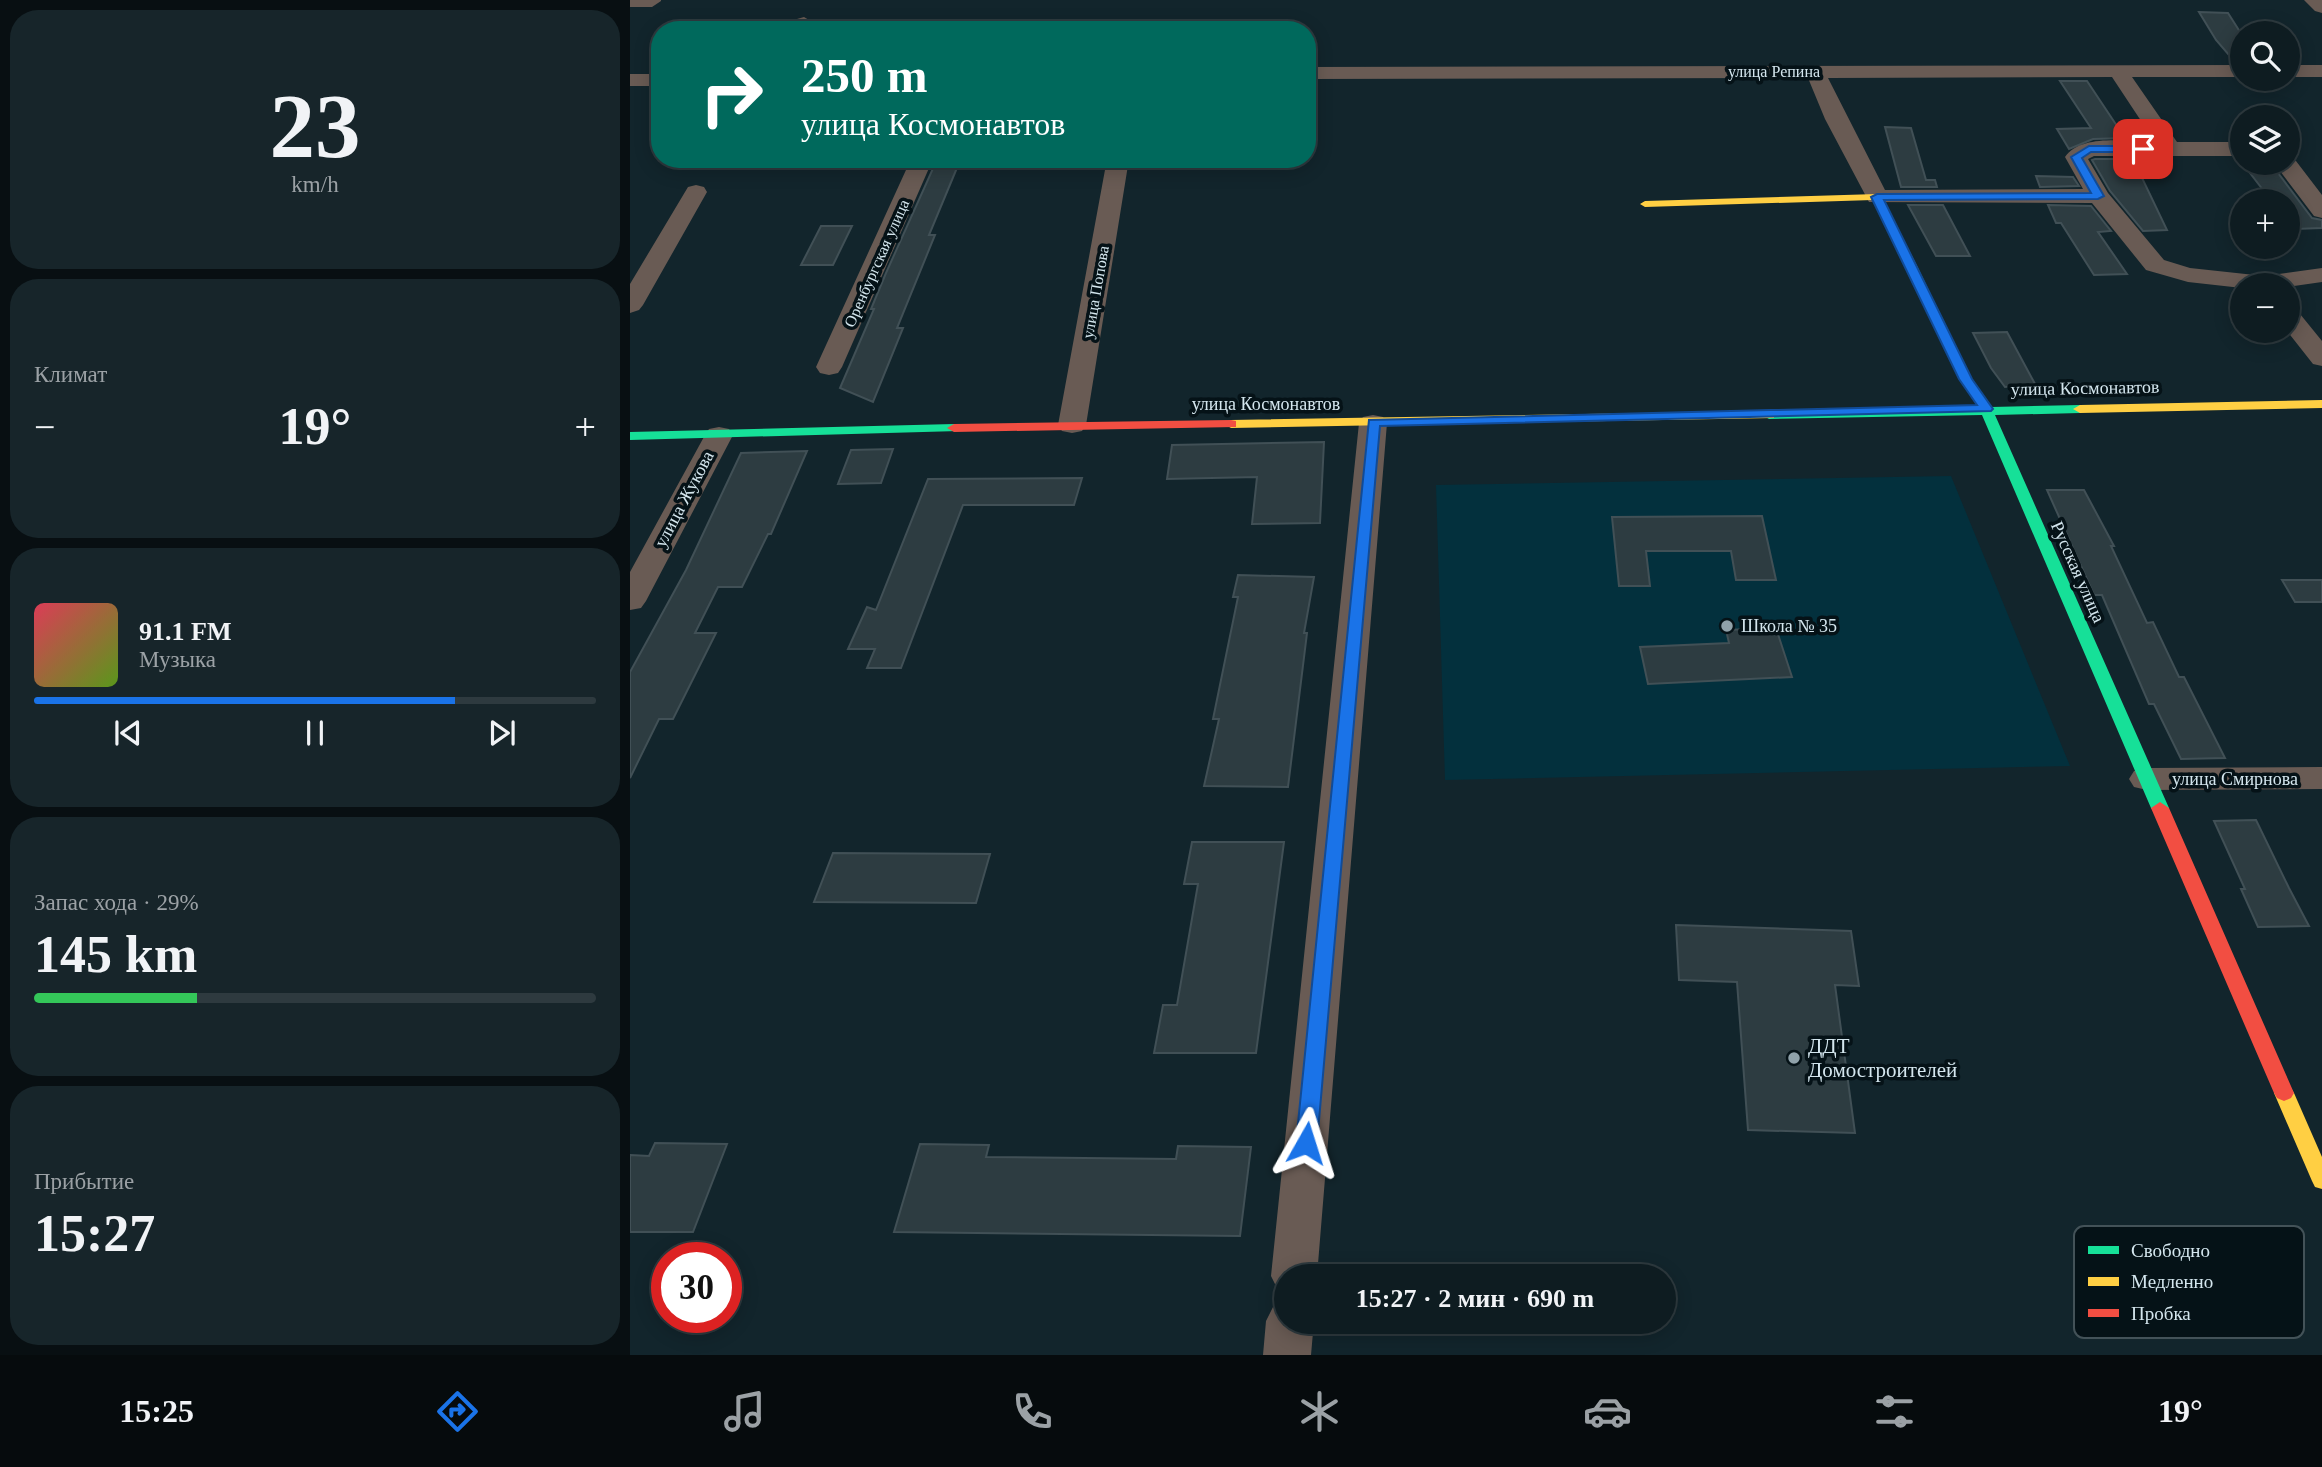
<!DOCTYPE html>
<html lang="ru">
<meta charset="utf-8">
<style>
body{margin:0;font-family:Georgia,serif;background:#17252a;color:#f1f3f6;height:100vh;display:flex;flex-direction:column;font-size:26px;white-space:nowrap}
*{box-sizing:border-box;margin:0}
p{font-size:23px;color:#9ba1a5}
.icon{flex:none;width:38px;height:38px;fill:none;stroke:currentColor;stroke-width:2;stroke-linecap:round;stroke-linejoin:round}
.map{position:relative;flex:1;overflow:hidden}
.panel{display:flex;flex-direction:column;gap:10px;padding:10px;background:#080f12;width:630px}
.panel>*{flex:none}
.hud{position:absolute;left:21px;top:21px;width:665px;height:147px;border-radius:28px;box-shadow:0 4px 18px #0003,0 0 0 2px #2e3a3f;background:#00695c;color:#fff;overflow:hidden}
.buttons{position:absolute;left:1600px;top:21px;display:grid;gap:14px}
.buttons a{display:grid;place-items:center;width:70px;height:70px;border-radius:50%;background:#0e1c21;box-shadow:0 4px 18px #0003,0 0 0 2px #2e3a3f;font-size:35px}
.speed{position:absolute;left:21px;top:1242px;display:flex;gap:14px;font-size:35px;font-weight:700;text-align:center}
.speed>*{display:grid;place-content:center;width:91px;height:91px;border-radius:50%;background:#0e1c21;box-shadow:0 4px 18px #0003,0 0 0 2px #2e3a3f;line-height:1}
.speed .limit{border:10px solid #d22;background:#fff;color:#111}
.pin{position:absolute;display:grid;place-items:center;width:60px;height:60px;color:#fff;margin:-30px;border-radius:14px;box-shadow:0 4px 10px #0006}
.me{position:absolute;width:77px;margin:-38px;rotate:6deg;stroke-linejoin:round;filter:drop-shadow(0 0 5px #0008)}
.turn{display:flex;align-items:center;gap:24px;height:147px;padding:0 35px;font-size:32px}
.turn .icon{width:91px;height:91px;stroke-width:2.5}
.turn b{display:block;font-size:49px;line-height:60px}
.big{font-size:52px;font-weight:600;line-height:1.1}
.panel .widget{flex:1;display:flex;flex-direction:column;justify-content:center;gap:10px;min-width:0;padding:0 24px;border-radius:28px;background:#17252a}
.panel .dial{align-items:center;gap:0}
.dial b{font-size:91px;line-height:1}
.song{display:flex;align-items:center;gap:21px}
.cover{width:84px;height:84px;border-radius:10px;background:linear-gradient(135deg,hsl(350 70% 55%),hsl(90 70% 35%))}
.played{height:7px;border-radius:4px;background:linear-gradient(90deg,#1a73e8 75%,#2e3a3f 75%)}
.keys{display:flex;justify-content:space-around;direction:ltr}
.heat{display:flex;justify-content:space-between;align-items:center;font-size:38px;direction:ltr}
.charge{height:10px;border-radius:5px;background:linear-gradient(90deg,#34c759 29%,#2e3a3f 0)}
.trip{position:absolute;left:644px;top:1264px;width:402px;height:70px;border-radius:35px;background:#0e1c21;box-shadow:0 4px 18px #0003,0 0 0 2px #2e3a3f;font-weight:600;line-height:70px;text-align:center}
.dock{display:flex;height:112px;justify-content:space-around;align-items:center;background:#060b0d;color:#9ba1a5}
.dock .icon{width:49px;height:49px}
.dock .on{color:#1a73e8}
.dock b{font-size:32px;color:#f1f3f6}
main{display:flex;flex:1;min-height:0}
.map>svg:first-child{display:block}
.built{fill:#03303d}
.building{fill:#2d3c41;stroke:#415056;stroke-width:2}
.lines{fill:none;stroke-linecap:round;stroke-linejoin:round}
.street{fill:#695b54;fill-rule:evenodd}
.fast{fill:#16e098;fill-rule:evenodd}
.slow{fill:#ffcf43;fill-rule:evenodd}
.jam{fill:#f24e42;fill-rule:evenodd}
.route{fill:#1a73e8;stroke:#114b97;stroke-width:2}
.poi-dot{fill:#90a2aa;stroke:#051217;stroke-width:2.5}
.labels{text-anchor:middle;stroke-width:7;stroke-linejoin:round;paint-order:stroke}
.far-street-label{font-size:16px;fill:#d4e6ee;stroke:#051217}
.street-label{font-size:18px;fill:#d4e6ee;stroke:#051217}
.poi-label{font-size:18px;fill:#d4e6ee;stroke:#051217;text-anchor:start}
.near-poi-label{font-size:21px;fill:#d4e6ee;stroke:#051217;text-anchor:start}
.key{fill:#051217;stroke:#435258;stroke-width:2}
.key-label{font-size:19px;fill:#d4e6ee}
</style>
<main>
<section class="panel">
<div class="widget dial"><b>23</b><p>km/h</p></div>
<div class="widget"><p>Климат</p>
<div class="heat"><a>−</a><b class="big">19°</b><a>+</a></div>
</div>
<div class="widget">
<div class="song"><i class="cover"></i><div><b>91.1 FM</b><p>Музыка</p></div></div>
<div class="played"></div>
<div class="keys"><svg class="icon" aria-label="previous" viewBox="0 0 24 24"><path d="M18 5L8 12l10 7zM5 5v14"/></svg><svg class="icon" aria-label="pause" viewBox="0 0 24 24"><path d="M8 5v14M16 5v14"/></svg><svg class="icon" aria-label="next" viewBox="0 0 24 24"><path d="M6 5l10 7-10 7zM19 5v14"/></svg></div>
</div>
<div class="widget"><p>Запас хода · 29%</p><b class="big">145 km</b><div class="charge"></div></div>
<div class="widget"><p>Прибытие</p><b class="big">15:27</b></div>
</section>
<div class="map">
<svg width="1692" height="1355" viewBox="0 0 1692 1355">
<rect width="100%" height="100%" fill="#12252c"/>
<!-- built -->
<path class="built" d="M1321,476L1440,766L815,780L806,485Z"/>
<!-- building -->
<path class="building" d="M1569,12L1598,13L1612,35V62H1605L1586,40Z
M1430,81H1457L1495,138L1463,139L1439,149L1427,129L1461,128Z
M1255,127L1281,128L1296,180H1305L1307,187H1271Z
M1465,159H1503L1537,230L1513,231L1480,191L1462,160Z
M329,163L299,235H305L267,328H273L243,402L210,388L244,309H241L256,273L305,164Z
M1620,173H1648L1682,218L1692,220V228L1665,229L1657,222V198L1640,199Z
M1406,176L1443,177L1449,186L1410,187Z
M1278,205H1313L1340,256H1306Z
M1418,205L1461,206L1481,231L1468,232L1497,274L1464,275L1431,223H1426Z
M191,226H222L203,265H171Z
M1377,332L1405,384L1375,387L1361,368L1343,333Z
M694,442L690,523L622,524L627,477L537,479L542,445Z
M263,449L251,483L208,484L221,450Z
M177,451L141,534H138L112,587H88L65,633H86L43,719H29L0,778V672L56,570L111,453Z
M452,478L444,505H333L271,668H237L245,649H218L237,607L246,610L298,479Z
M1417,490H1454L1484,546H1481L1517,623L1523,622L1549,677H1554L1595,758L1551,759L1524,704H1519L1472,595H1464Z
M1132,516L1146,580H1106L1101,551H1016L1020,586H989L982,517Z
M608,575L684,577L674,633H677L658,787L574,786L589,719H583L608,597H603Z
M1652,580H1692V602H1665Z
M1146,628L1162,677L1018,684L1010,647L1099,643L1096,630Z
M1626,820L1659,888L1679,926L1628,927L1611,889H1615L1584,821Z
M562,842H654L626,1053H524L533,1005H547L568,884H554Z
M203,853L360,854L346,903L184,902Z
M1046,925L1221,931L1229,986L1205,985L1225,1133L1118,1130L1107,982L1049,980Z
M25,1143L97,1144L63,1232H0V1155L19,1156Z
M290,1144L359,1145L356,1157L546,1159L548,1146L621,1147L610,1236L264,1232Z"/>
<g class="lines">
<!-- street -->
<path class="street" d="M0,0H31V1L22,7H0Z
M1674,0H1692V13L1685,11Z
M174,17L184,23L179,30H159L167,19Z
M1612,65V77H1502L1547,142H1612V156H1464L1458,159L1478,193L1534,260L1560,268L1634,276L1692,268V282L1657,287L1612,285V288L1558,282L1516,270L1462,203L1239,202L1195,119L1178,78L677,79V67ZM1482,77L1525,142C1499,142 1452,133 1435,157L1453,189L1255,190L1198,78Z
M1657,65H1692V77H1657Z
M0,74H30V86H0Z
M1657,158L1666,161L1692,195V218L1684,216L1650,171L1641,168L1638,163H1657Z
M281,159H303L212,367L208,373L199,375L190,373L186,367Z
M477,159H499L456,425L452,431L442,433L432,431L428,425Z
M66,185L74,187L77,192L13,305L9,310L0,313V284L55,192L58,187Z
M1657,306L1666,309L1692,341V366L1683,364L1657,331Z
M743,415L753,417L757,423L687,1276H656V1293L648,1290L641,1276L729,423L733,417Z
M89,427L99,429L103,435L16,601L11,608L0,610V572L75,435L79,429Z
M1692,767V789L1517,790L1504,787L1499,779L1504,771L1517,768Z
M656,1302V1321H684L681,1355H633L636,1321L643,1307Z"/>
<!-- fast -->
<path class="fast" d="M1282,265L1288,268L1342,379L1361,407L1450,405L1457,409L1450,413L1365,415L1539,808L1536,812H1524L1521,808L1352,415L1139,419L1132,415L1139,411L1348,407L1330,379L1276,268Z
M324,424L329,425V431L0,440V432Z"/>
<!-- slow -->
<path class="slow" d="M1247,194L1252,197L1288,268L1286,270L1282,271L1276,268L1243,200L1015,207L1010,204L1015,201Z
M1692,400V408L1450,413L1443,409L1450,405Z
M1139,411L1144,412V418L601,428L594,424L601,420Z
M1654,1085L1661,1088L1664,1093L1692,1157V1189L1685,1187L1682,1181L1644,1093L1647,1088Z"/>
<!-- jam -->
<path class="jam" d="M601,420L606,421V427L324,432L317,428L324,424Z
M1530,802L1539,808L1664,1093L1661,1098L1654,1101L1647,1098L1644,1093L1521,808Z"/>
</g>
<!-- route -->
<path class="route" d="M1459,146H1513L1518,149L1513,152H1461L1452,158L1474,196L1468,199L1254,200L1342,379L1363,409L1361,411L750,426L687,1143L684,1148L676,1151L669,1148L666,1143L739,420L1347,405L1329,379L1241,197L1247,194L1461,193L1441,157Z"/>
<!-- markers -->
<g class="poi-dot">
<circle cx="1097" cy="626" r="7"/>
<circle cx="1164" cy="1058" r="7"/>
</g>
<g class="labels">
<!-- far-street labels -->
<g class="far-street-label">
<text x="1144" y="77">улица Репина</text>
<text transform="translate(246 263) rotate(-66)" y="6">Оренбургская улица</text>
<text transform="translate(465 292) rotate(-80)" y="6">улица Попова</text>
</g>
<!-- street labels -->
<g class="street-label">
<text transform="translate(1455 388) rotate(-1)" y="6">улица Космонавтов</text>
<text x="636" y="410">улица Космонавтов</text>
<text transform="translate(54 499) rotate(-62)" y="6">улица Жукова</text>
<text transform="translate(1448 572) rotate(66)" y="6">Русская улица</text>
<text x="1605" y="785">улица Смирнова</text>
</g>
<!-- poi labels -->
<g class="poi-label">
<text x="1111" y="632">Школа № 35</text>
</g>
<!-- near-poi labels -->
<g class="near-poi-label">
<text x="1178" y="1053">ДДТ<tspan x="1178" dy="24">Домостроителей</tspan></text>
</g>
</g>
<!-- legend -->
<rect x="1444" y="1226" width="230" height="112" rx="10" class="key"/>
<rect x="1458" y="1246" width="31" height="8" fill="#16e098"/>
<rect x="1458" y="1277" width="31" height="9" fill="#ffcf43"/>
<rect x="1458" y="1309" width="31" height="8" fill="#f24e42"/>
<g class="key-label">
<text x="1501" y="1257">Свободно</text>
<text x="1501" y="1288">Медленно</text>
<text x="1501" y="1320">Пробка</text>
</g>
</svg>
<div class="buttons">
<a><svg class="icon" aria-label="search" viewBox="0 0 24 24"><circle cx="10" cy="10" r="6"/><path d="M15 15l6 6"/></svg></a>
<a><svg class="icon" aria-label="layers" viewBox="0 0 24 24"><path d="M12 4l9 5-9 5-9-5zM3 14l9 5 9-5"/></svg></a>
<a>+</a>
<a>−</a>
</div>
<div class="speed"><div class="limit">30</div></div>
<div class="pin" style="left:1513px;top:149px;background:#d93025"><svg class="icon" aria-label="arrive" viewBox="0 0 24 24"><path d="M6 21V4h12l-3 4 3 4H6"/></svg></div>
<svg class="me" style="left:676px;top:1143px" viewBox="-20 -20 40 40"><path d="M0-17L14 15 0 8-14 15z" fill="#1a73e8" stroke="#fff" stroke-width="4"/></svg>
<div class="trip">15:27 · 2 мин · 690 m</div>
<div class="hud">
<div class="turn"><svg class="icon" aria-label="right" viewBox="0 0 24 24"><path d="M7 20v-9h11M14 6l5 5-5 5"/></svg><div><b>250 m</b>улица Космонавтов</div></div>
</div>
</div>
</main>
<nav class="dock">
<b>15:25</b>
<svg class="icon on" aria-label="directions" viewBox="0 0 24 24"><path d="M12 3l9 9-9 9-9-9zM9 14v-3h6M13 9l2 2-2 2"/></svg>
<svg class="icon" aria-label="music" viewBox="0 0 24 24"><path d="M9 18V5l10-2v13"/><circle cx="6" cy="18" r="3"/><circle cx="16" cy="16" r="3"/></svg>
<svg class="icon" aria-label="phone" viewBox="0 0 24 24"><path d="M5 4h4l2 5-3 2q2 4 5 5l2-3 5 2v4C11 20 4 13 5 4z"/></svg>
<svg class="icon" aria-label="climate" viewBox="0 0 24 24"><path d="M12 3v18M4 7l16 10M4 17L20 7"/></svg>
<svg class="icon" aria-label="car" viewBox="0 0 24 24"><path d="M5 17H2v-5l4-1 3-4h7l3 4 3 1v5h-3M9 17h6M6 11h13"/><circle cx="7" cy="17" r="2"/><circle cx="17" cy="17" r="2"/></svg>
<svg class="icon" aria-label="filters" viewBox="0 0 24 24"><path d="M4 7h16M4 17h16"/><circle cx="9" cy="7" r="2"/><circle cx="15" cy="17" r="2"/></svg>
<b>19°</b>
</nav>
